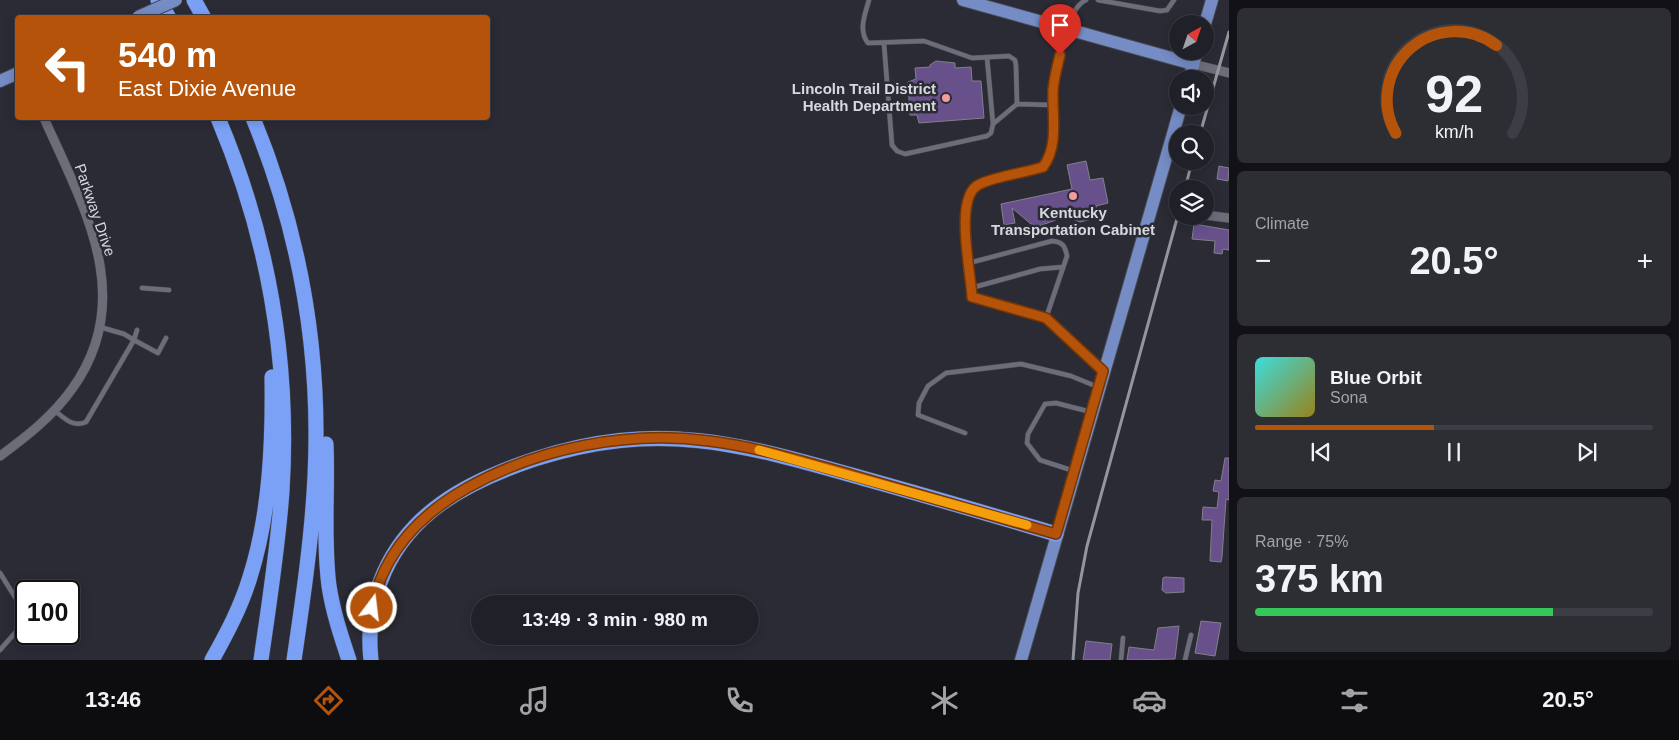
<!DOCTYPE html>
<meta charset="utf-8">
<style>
body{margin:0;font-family:Helvetica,sans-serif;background:#2d2d34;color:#f1f3f6;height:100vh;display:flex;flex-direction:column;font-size:19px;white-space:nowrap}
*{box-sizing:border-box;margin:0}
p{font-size:16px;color:#a2a3a8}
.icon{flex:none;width:28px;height:28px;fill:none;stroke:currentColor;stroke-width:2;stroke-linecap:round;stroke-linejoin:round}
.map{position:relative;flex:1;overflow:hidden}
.sheet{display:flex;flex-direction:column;gap:8px;padding:8px;background:#121216;width:450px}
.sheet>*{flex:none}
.guide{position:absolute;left:15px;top:15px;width:475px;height:105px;border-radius:5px;box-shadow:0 2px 12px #0003,0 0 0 1px #3d3e45;background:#b45309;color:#fff;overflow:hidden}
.needle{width:32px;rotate:40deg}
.tools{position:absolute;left:1169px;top:15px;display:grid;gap:10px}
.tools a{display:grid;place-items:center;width:45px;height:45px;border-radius:50%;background:#202028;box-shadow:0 2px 12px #0003,0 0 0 1px #3d3e45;font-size:25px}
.speed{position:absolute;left:15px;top:580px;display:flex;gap:10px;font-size:25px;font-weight:700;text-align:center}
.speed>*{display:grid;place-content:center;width:65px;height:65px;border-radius:50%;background:#202028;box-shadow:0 2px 12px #0003,0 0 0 1px #3d3e45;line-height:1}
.speed .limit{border:2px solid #111;border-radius:8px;background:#fff;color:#111}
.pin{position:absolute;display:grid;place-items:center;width:42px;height:42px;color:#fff;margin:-51px -21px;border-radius:50% 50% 50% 0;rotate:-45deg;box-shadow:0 0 5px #0007}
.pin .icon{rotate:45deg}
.me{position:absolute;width:55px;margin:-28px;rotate:15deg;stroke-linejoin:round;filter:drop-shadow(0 0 4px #0008)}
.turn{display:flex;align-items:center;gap:18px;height:105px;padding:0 20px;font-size:22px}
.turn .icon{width:65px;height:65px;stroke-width:2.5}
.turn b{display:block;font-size:35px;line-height:42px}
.big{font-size:38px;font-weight:700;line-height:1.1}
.sheet .tile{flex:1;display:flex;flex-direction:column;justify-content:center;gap:8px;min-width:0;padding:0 18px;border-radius:8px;background:#2d2d34}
.sheet .dial{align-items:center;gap:0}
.dial svg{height:130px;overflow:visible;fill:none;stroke:#3d3e45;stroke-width:7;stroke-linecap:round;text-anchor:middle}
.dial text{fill:#f1f3f6;stroke:none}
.song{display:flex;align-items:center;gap:15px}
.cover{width:60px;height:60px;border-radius:8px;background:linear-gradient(135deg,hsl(180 70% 55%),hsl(50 70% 35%))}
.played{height:5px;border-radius:2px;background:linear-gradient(90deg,#b45309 45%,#3d3e45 45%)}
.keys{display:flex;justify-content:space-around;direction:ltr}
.heat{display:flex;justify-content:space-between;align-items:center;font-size:28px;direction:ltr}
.charge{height:8px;border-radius:4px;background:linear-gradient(90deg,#34c759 75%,#3d3e45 0)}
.trip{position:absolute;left:471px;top:595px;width:288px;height:50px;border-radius:25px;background:#202028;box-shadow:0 2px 12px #0003,0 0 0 1px #3d3e45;font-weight:700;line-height:50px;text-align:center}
.dock{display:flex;height:80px;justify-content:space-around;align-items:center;background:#0d0d10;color:#a2a3a8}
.dock .icon{width:35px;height:35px}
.dock .selected{color:#b45309}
.dock b{font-size:22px;color:#f1f3f6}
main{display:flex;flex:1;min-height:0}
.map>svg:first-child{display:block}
.building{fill:#68508b;stroke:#837f8b}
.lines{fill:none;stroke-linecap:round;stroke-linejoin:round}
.lane-casing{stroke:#47474f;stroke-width:5.5}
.street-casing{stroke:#47474f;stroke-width:10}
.primary-casing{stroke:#47474f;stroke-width:14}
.highway-casing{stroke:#47474f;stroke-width:16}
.lane{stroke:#6c6d79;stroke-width:4.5}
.street{stroke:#6c6d79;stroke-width:9}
.primary{stroke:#758cc5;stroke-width:12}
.highway{stroke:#7ba1f7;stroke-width:15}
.rail{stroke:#95959d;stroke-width:3}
.primary-bridge-casing{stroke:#47474f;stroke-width:14;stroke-linecap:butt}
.primary-bridge{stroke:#758cc5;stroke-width:12}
.route-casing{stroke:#753606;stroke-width:12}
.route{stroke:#b45309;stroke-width:9}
.slow{stroke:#f59e0b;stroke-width:9}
.poi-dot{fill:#f49aa1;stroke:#2b2b36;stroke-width:2}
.labels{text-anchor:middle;stroke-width:5;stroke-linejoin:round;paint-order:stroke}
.poi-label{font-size:15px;font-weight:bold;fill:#d7d7de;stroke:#2b2b36;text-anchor:end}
.street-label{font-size:15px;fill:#d7d7de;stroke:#2b2b36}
</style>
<main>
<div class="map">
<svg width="1229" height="660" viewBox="0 0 1229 660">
<rect width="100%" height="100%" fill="#2b2b36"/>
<!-- building -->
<path class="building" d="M936,61L955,63V68L971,67L972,81H981L984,118L919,123L917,115H910L908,82L916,79L915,68L930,67V65Z
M1086,161L1090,180L1103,178L1108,203L1096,206L1099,217L1080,222L1073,219L1070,209L1055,215L1056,220L1039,226L1031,224L1012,208L1015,223L1004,225L1001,204L1072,189L1067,165Z
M1219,166L1229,168L1228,181L1217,179Z
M1194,224L1229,230V250L1223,249L1222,254L1214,253L1215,241L1192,239Z
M1225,458H1229V500L1226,499L1222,557L1221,562L1210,561L1212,520H1202L1203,507L1217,508L1219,492L1213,491L1215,480L1221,481Z
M1165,577L1184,578V592L1166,593L1162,590L1163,578Z
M1201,621L1221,623L1215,656L1195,653Z
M1179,626L1175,659L1127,660L1129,647L1154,650L1158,628Z
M1086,641L1112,644L1110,660H1083Z"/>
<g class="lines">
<defs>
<path id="lane" d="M869,0C865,14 858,31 868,43L924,41L972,58L1009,56L1015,60L1016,66L1017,104L993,124L991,133L987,136L905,154L897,151L892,145L884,44
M1086,0C1066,9 1055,67 1054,88C1051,113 1059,145 1043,167C1024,173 997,176 980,184C953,195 971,272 972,297L1046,318L1102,370
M1098,0L1160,11L1167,10L1174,0
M987,57L993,124
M1017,104L1053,105
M969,263L1052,241C1063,242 1065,246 1067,256L1046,318
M142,288L169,290
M971,288L1040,269L1063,267
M137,330L134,340L158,353L166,338
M54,410C64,418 73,428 86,422L134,340L124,334L100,327
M965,433L918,415L919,403L928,386L946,373L1021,364L1071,376L1098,387
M1074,471L1040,460L1027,443L1028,434L1045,404L1056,403L1091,412
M0,573L25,613L22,625L0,650
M1121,660L1123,638
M1185,660L1191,635"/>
<path id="street" d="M1193,64L1229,73
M1205,215L1229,218
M0,456C26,437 53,416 72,389C138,298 83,206 44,118"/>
<path id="primary" d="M963,0L1193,64
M1205,24L1212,0
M1189,79L1197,51
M0,81L18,73
M1021,660L1181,106"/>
<path id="highway" d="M158,0L169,18
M194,0L204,18
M218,118C268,236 290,362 282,491C278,548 269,604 261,660
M253,118C300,232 321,353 315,476C312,538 303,599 294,660
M326,444C328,492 323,539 329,586C333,612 341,636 349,660
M212,660C227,633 241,607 250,577C270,514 273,442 272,377
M371,660C364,597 390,540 442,503C470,483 502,470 535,459C659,419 742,444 862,478C927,496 992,515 1056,534"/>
</defs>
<!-- lane casing -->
<use href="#lane" class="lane-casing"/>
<!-- street casing -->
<use href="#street" class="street-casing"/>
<!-- primary casing -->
<use href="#primary" class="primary-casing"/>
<!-- highway casing -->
<use href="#highway" class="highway-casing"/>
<!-- lane -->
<use href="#lane" class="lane"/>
<!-- street -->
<use href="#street" class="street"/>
<!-- primary -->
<use href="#primary" class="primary"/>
<!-- highway -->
<use href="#highway" class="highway"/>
<!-- rail -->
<path class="rail" d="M1200,134L1229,32
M1185,189L1192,161
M1073,660L1078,593L1087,546L1178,215"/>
<defs>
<path id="primary-bridge" d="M138,17L176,0"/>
</defs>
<!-- primary-bridge casing -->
<use href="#primary-bridge" class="primary-bridge-casing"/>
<!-- primary-bridge -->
<use href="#primary-bridge" class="primary-bridge"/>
</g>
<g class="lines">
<defs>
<path id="route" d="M372,608C383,553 419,515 467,488C538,448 628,430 709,441C758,447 805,462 852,475C920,494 988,514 1056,534L1103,371L1046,318L972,297C971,272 953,195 980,184C997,176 1024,173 1043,167C1059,146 1052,115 1053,90C1054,78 1057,67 1060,55"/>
</defs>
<!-- route casing -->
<use href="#route" class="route-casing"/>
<!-- route -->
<use href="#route" class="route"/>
<!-- slow -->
<path class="slow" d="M759,450L1027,525"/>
</g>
<!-- markers -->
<g class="poi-dot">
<circle cx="946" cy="98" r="5"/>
<circle cx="1073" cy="196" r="5"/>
</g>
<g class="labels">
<!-- poi labels -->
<g class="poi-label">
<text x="936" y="94">Lincoln Trail District<tspan x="936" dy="17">Health Department</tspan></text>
<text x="1073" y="218" text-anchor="middle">Kentucky<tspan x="1073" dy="17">Transportation Cabinet</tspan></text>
</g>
<!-- street labels -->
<g class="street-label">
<text transform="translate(95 210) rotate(71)" y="5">Parkway Drive</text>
</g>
</g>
</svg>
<div class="tools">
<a><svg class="needle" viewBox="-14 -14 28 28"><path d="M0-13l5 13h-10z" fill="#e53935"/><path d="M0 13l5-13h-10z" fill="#a2a3a8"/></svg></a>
<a><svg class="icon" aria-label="sound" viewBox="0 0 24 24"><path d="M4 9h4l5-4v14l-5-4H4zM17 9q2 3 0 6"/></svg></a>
<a><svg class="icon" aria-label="search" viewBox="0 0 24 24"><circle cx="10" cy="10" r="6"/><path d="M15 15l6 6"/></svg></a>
<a><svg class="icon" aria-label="layers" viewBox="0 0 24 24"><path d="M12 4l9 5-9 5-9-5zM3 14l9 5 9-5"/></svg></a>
</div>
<div class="speed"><div class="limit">100</div></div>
<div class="pin" style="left:1060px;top:55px;background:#d93025"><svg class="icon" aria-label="arrive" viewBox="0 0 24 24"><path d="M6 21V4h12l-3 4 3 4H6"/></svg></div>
<svg class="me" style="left:372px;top:608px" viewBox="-20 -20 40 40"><circle r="17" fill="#b45309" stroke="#fff" stroke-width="3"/><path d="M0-11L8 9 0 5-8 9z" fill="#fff"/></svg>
<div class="trip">13:49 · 3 min · 980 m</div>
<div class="guide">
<div class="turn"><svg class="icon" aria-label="left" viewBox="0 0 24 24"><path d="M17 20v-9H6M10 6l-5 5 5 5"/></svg><div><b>540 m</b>East Dixie Avenue</div></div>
</div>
</div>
<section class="sheet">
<div class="tile dial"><svg viewBox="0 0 100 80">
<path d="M14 69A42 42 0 1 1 86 69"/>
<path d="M14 69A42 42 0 0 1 76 15" stroke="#b45309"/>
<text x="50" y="56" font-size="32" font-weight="700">92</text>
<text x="50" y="72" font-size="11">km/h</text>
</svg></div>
<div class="tile"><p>Climate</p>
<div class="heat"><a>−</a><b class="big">20.5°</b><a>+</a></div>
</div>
<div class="tile">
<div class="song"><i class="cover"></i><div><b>Blue Orbit</b><p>Sona</p></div></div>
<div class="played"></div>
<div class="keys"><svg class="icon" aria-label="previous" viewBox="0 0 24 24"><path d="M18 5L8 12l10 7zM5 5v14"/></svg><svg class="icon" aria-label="pause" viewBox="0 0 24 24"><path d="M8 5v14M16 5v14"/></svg><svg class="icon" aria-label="next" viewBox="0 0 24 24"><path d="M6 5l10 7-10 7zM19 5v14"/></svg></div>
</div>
<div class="tile"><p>Range · 75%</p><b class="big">375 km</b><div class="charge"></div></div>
</section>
</main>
<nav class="dock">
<b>13:46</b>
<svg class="icon selected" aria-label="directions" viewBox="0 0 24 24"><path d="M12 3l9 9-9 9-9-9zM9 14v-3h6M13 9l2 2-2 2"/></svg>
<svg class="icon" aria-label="music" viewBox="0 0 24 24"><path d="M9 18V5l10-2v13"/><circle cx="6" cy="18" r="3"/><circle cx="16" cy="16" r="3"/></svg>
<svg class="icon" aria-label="phone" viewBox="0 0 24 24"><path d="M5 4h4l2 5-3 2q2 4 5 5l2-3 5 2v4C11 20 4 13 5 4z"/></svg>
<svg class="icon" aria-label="climate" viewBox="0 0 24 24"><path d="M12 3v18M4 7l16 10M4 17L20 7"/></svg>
<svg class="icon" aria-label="car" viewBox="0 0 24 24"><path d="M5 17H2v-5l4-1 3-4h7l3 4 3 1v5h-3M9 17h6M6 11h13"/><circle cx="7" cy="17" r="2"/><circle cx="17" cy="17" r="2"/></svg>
<svg class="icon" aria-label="filters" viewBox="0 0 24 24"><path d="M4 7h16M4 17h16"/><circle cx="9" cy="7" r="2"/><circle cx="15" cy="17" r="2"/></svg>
<b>20.5°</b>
</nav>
